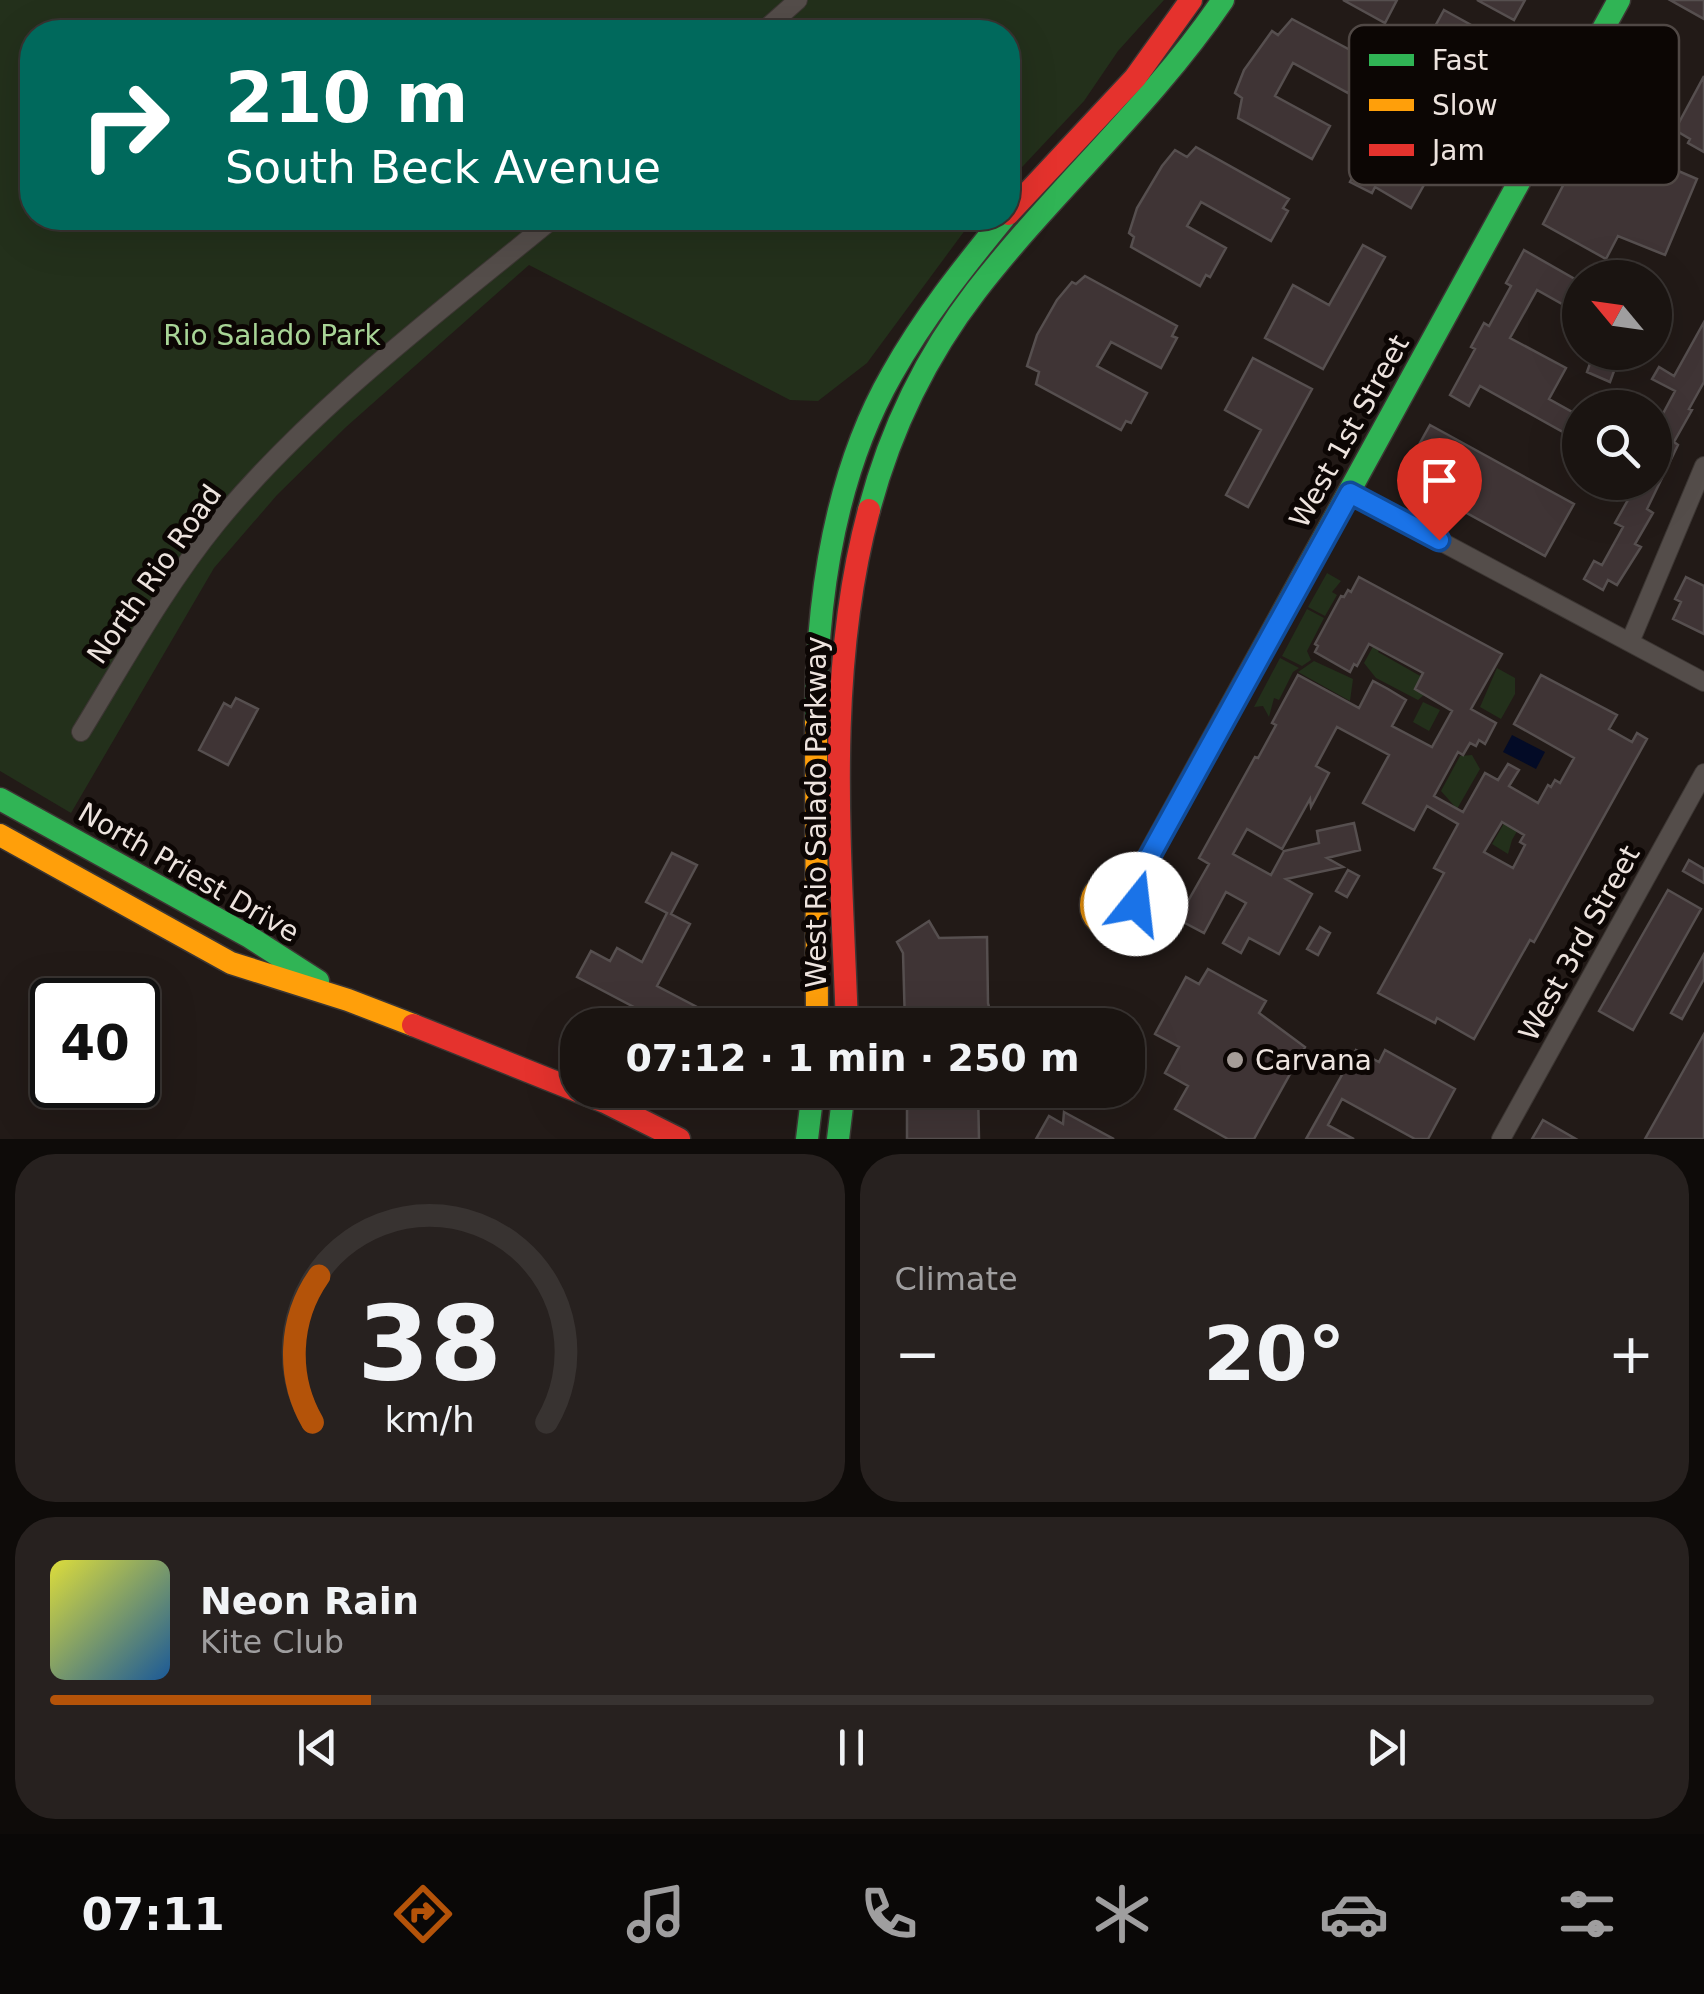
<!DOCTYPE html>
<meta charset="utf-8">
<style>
body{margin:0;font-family:"DejaVu Sans",sans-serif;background:#27211f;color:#f1f3f6;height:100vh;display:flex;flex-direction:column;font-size:38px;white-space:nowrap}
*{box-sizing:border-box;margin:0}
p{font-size:32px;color:#9f9e9f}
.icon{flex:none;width:55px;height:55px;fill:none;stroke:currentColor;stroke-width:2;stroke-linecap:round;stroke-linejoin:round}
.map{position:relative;height:1139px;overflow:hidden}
.details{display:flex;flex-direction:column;gap:15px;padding:15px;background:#0e0b09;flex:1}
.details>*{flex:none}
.top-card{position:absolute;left:20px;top:20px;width:1000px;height:210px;border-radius:40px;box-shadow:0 10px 40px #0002,0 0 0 2px #383331;background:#00695c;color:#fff;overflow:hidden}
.needle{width:65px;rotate:299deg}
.buttons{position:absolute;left:1562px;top:260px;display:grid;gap:20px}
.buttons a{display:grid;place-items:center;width:110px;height:110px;border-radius:50%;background:#1a1411;box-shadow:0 10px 40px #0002,0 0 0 2px #383331;font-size:50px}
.speed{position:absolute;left:30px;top:978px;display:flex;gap:20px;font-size:50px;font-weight:700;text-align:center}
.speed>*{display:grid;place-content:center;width:130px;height:130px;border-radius:50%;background:#1a1411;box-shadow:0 10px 40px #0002,0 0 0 2px #383331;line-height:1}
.speed .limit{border:5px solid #111;border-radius:15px;background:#fff;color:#111}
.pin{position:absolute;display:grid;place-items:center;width:85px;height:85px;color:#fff;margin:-102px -42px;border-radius:50% 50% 50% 0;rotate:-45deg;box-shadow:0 0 10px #0007}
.pin .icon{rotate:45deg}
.me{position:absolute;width:110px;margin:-55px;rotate:16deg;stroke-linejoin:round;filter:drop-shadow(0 0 8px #0008)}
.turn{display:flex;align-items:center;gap:35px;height:210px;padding:0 40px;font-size:45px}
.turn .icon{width:130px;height:130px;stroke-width:2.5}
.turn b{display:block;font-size:70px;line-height:85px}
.big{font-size:75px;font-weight:800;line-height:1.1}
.details .card{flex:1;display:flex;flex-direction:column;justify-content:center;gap:15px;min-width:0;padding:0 35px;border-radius:40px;background:#27211f}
.details .dial{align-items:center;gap:0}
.dial svg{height:260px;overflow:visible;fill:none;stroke:#383331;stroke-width:7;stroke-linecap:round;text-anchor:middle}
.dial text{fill:#f1f3f6;stroke:none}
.song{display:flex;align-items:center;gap:30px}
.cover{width:120px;height:120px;border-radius:15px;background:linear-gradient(135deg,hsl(60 70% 55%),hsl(210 70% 35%))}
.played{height:10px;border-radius:5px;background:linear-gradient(90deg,#b45309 20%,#383331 20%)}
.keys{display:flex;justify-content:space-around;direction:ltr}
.heat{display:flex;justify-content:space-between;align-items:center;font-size:55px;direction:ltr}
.details .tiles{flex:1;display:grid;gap:15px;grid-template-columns:1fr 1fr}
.card:last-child{grid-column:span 2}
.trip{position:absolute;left:560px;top:1008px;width:585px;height:100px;border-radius:40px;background:#1a1411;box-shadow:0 10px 40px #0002,0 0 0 2px #383331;font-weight:800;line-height:100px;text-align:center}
.tabs{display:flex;height:160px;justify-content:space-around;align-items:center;background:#0a0807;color:#9f9e9f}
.tabs .icon{width:70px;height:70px}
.tabs .selected{color:#b45309}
.tabs b{font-size:45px;color:#f1f3f6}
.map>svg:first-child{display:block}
.green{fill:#23301b}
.water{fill:#030b26}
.building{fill:#3f3435;stroke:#564f4f;stroke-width:2.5;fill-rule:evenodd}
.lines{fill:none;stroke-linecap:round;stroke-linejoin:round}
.street-casing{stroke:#3c3633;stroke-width:20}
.fast-casing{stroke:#3c3633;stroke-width:25}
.slow-casing{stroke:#3c3633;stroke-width:25}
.jam-casing{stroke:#3c3633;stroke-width:25}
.street{stroke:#544d4a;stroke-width:18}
.fast{stroke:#30b455;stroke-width:22}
.slow{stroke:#ff9f0a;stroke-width:22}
.jam{stroke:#e5322d;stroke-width:22}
.route-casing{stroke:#114b97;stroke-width:25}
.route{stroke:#1a73e8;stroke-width:18}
.poi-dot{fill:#a69d98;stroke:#0c0604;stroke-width:4}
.labels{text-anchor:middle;stroke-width:10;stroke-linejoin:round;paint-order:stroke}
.park-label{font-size:28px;fill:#a8d496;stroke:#0c0604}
.street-label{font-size:28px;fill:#ede3de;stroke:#0c0604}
.poi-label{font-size:28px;fill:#ede3de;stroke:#0c0604;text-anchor:start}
.key{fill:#0c0604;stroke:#504845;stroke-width:2.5}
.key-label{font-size:28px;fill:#ede3de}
</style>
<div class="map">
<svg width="1704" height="1139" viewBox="0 0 1704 1139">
<rect width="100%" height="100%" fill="#221a17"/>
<!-- green -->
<path class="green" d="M0,0H1164L1118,51L1084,101L1008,182V32H32V218H974L867,363L818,401L790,400L529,265L346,427L277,495L214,568L71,813L0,771Z
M1327,573L1341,581L1332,592L1337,595L1325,616L1308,607Z
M1307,609L1324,618L1307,651L1311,660L1302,666L1282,656Z
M1382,630L1386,634L1378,652L1422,677L1425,682L1419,680L1415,688L1425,694L1418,700L1376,678L1364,663Z
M1280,658L1299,668L1293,672L1279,700L1274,698L1269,717L1263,706L1254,707Z
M1314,661L1353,679L1350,701L1298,672Z
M1497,668L1515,678V694L1501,719L1480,707Z
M1423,702L1440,710L1429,731L1413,722Z
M1472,755L1480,769L1457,809L1441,791L1460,756Z
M1526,795L1535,800L1512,840L1508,854L1492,844L1513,808Z"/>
<!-- water -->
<path class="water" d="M1512,735L1545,752L1536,769L1503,752Z"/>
<!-- building -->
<path class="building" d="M1343,0H1397L1385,23Z
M1477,0H1525L1514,20Z
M1670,0H1704V19Z
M1444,10L1502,42L1479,84L1421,52Z
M1292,19L1367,59L1348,93L1293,63L1275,96L1330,126L1312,159L1238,118L1242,98L1235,93L1244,70L1272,31L1278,35Z
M1704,76V152L1688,143L1690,139L1675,130Z
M1593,128L1668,170L1669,167L1697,179L1665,255L1618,236L1606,259L1543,224Z
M1376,134L1434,167L1411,208L1375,187L1372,193L1350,182Z
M1196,147L1289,199L1283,208L1288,211L1271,241L1201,202L1187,226L1226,248L1210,277L1206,275L1200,286L1131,247L1134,237L1129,233L1137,208L1162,166L1175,150L1187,157Z
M1363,245L1385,257L1323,369L1265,338L1293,285L1329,305Z
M1524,250L1580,282V314L1537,290L1510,338L1566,368L1549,399L1574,413L1563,432L1480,386L1469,406L1450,395L1475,349L1471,347L1484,323L1489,326L1511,286L1506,283Z
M1085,276L1177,326L1172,336L1177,338L1161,368L1111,342L1097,366L1147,393L1131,423L1126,421L1121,430L1036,384L1039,372L1027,366L1037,335L1057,300L1072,282L1076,284Z
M1704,322V382L1689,409L1692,410L1674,442L1678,445L1647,509L1653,513L1635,544L1641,547L1617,585L1608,580L1603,590L1584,579L1594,561L1602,565L1623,527L1615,523L1638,482H1655V435L1661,425L1658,423L1675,391L1652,379L1659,367L1674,376Z
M1594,352H1621L1610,382L1587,372Z
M1253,358L1312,389L1248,507L1226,495L1261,430L1225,410Z
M1430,425L1574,504L1545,556L1401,477Z
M1359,577L1502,654L1471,709L1496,723L1485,744L1479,740L1476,746L1470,743L1463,755L1458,752L1434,796L1463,812L1485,773L1498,780L1508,764L1519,770L1509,786L1538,803L1548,785L1551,787L1555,780L1560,783L1574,758L1514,724L1541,675L1617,715L1609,729L1632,742L1637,733L1647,739L1534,942L1530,940L1474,1039L1437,1018L1435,1023L1378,993L1444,873L1434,868L1458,824L1427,806L1414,830L1363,803L1389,755L1337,727L1316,766L1329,773L1311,807L1310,799L1282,849L1247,829L1233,854L1271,875L1284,851L1319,843L1317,831L1354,823L1360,850L1327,858L1343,867L1286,879L1312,894L1279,954L1249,938L1241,953L1223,943L1246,903L1226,892L1204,933L1168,914L1174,903L1184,908L1209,864L1199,858L1255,757L1258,758L1276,725L1272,723L1298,675L1359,708L1373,681L1388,689L1406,700L1392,726L1432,747L1452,711L1415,689L1423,673L1369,644L1357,666L1354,664L1350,672L1315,652L1318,646L1315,644L1341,596L1344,597L1348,590L1351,592ZM1502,822L1524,835L1520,842L1525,845L1513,868L1484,852Z
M1686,577L1704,586V634L1673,619L1681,602L1675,599Z
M236,698L258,709L228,765L199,750L224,703L231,707Z
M672,853L697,865L671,914L690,924L657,986L697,1007L687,1025H668L577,977L591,951L610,961L617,948L642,962L667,913L646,902Z
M1689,860L1704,869V883L1683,871Z
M1348,870L1359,876L1347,897L1336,891Z
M1668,890L1701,909L1633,1030L1599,1011Z
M929,921L939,938L987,937L988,1003L994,1025H905L903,953L897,942Z
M1320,927L1330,933L1318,955L1307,949Z
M1704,954V979L1682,1019L1671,1013Z
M1208,969L1266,1001L1259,1013L1305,1047L1254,1139H1228L1175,1109L1188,1086L1165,1073L1179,1047L1155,1034L1186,977L1199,984Z
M1704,1034V1139H1645L1677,1082Z
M1356,1050L1379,1062L1385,1050L1455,1089L1428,1139H1415L1342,1099L1328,1125L1354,1139H1306Z
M907,1090H978L979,1139H907Z
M1064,1112L1114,1139H1036L1049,1116L1063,1124Z
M1543,1120L1576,1139H1532Z"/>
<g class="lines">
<defs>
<path id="street" d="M762,32L798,0
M1350,493L1704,682
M1630,642L1704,466
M81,732C124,662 165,587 217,523C311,408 440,312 554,218
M1501,1139L1704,773"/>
<path id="fast" d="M869,510C890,431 926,356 976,291C1054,190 1151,106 1223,0
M816,723C816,606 833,477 892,374C924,317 963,268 1004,218
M0,799L248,936L318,981
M1131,889L1619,0
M807,1139L813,1090
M838,1139L844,1090"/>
<path id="slow" d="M816,723L817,1025
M0,835L231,963L348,1000L413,1025
M1091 905a23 23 0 1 1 46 0a23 23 0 1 1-46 0Z"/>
<path id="jam" d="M1008,214L1135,78L1191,0
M413,1025L605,1102L679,1139
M847,1025C841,854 824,677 869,510"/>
</defs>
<!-- street casing -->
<use href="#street" class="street-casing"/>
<!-- fast casing -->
<use href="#fast" class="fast-casing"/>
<!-- slow casing -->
<use href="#slow" class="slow-casing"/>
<!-- jam casing -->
<use href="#jam" class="jam-casing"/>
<!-- street -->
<use href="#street" class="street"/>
<!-- fast -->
<use href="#fast" class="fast"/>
<!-- slow -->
<use href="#slow" class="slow"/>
<!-- jam -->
<use href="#jam" class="jam"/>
</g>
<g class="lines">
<defs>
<path id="route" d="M1136,904L1131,890L1350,493L1439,540"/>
</defs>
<!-- route casing -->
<use href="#route" class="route-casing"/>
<!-- route -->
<use href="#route" class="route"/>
</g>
<!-- markers -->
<circle class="poi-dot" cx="1235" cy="1060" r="10"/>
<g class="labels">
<!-- park labels -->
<g class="park-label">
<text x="272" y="345">Rio Salado Park</text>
</g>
<!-- street labels -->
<g class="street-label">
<text transform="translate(1349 431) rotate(-61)" y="10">West 1st Street</text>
<text transform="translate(154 574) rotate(-55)" y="10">North Rio Road</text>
<text transform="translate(816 812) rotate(-90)" y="10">West Rio Salado Parkway</text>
<text transform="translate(189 872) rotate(30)" y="10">North Priest Drive</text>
<text transform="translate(1579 943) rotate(-61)" y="10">West 3rd Street</text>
</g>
<!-- poi labels -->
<g class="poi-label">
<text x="1255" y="1070">Carvana</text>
</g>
</g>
<!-- legend -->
<rect x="1349" y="25" width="330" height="160" rx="15" class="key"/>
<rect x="1369" y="54" width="45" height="12" fill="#30b455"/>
<rect x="1369" y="99" width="45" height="12" fill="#ff9f0a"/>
<rect x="1369" y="144" width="45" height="12" fill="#e5322d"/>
<g class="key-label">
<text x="1432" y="70">Fast</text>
<text x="1432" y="115">Slow</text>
<text x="1432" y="160">Jam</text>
</g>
</svg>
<div class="buttons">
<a><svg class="needle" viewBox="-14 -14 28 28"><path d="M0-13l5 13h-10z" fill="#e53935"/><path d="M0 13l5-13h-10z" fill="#9f9e9f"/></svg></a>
<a><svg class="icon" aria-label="search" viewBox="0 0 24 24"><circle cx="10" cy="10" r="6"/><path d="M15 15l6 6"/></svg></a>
</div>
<div class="speed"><div class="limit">40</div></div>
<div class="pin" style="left:1439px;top:540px;background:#d93025"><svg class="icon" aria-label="arrive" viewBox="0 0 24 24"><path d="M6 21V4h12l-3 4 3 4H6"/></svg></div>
<svg class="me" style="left:1136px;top:904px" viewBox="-20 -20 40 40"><circle r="19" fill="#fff"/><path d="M0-13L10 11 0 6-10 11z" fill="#1a73e8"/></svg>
<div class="trip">07:12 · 1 min · 250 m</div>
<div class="top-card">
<div class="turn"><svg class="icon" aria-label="right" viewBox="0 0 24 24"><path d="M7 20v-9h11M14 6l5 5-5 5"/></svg><div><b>210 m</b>South Beck Avenue</div></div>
</div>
</div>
<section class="details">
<div class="tiles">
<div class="card dial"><svg viewBox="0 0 100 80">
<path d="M14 69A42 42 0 1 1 86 69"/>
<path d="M14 69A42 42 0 0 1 16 24" stroke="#b45309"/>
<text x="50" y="56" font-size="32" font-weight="700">38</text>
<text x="50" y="72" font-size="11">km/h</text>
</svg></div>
<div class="card"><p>Climate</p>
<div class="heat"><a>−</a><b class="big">20°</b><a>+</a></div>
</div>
<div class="card">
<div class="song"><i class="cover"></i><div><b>Neon Rain</b><p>Kite Club</p></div></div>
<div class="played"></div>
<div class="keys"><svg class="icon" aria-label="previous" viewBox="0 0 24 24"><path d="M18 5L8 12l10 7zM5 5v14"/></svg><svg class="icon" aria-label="pause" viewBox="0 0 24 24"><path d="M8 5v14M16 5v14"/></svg><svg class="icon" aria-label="next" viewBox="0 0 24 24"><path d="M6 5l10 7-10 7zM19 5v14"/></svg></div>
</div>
</div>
</section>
<nav class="tabs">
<b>07:11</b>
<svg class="icon selected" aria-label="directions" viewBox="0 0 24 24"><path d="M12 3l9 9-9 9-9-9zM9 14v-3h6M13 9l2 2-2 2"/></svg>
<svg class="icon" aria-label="music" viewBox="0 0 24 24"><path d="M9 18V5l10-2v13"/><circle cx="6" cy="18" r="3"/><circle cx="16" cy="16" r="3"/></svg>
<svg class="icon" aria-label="phone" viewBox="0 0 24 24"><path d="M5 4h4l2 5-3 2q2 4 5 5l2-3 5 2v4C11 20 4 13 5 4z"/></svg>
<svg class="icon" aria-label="climate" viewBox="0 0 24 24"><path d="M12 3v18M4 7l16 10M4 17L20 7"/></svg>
<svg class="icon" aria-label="car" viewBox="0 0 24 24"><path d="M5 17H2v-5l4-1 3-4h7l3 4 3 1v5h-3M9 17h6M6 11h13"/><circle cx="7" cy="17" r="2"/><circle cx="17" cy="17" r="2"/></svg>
<svg class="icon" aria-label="filters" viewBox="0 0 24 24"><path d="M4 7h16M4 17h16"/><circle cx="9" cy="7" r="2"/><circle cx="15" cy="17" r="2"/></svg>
</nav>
